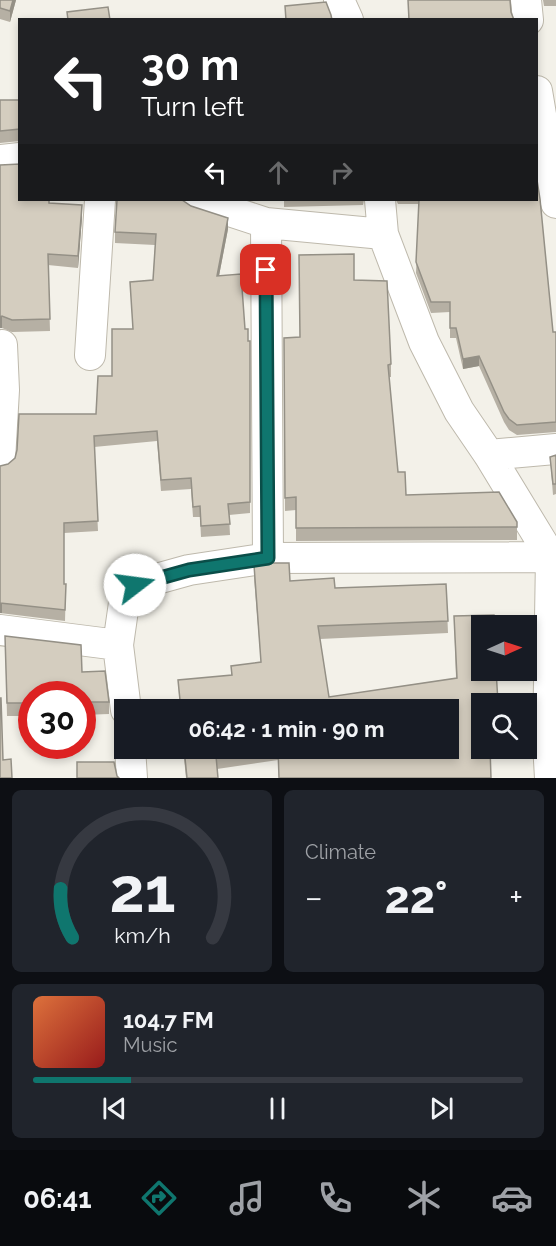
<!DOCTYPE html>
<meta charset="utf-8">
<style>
body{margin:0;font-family:Raleway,sans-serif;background:#20242c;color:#f1f3f6;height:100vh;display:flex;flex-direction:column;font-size:22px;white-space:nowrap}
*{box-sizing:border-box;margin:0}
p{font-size:20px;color:#9ea1a6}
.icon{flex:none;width:33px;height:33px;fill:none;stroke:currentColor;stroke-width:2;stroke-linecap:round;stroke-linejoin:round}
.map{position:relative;height:778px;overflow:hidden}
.sheet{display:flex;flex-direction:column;gap:12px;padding:12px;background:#0d0f14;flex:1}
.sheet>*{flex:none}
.hud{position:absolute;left:18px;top:18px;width:520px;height:183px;border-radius:0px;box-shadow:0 3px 9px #0003;background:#202124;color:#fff;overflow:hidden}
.needle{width:39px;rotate:87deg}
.fabs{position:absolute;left:471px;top:615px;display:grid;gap:12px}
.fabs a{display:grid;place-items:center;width:66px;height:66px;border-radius:0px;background:#171b24;box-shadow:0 3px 9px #0003;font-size:30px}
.speed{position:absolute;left:18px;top:681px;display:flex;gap:12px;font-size:30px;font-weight:700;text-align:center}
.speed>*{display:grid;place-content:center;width:78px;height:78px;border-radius:50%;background:#171b24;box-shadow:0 3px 9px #0003;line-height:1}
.speed .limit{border:9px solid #d22;background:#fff;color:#111}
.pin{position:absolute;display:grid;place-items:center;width:51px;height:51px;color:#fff;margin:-26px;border-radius:12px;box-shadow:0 3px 9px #0006}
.me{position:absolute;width:66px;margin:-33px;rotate:75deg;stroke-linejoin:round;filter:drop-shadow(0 0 4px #0008)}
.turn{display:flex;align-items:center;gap:21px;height:126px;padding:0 24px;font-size:27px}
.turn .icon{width:78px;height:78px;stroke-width:2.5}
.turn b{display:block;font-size:42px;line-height:51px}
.lanes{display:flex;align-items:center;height:57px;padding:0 24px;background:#0003;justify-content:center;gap:30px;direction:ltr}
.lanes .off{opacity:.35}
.big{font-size:45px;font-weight:700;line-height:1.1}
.sheet .card{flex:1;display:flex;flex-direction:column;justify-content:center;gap:9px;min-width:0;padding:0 21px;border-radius:9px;background:#20242c}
.sheet .dial{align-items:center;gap:0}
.dial svg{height:156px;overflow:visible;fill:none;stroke:#363941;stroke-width:7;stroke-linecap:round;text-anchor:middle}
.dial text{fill:#f1f3f6;stroke:none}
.song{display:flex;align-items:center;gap:18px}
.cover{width:72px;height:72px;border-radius:9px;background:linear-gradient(135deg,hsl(20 70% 55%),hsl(0 70% 35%))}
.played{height:6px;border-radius:3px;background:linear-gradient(90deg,#0f766e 20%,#363941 20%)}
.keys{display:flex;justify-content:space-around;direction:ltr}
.heat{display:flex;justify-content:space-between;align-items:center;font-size:33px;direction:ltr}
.sheet .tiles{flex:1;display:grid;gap:12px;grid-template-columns:1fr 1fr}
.card:last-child{grid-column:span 2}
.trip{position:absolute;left:114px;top:699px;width:345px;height:60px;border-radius:0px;background:#171b24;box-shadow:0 3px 9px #0003;font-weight:700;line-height:60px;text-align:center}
.tabs{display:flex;height:96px;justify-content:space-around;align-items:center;background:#090b0e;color:#9ea1a6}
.tabs .icon{width:42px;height:42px}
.tabs .selected{color:#0f766e}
.tabs b{font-size:27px;color:#f1f3f6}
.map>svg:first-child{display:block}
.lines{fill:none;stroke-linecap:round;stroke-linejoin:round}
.minor-casing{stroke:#beb9ac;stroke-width:32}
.minor{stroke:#fff;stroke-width:30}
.wall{fill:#b6b0a4}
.shaded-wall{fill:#949086}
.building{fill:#d4cdbf;stroke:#949086;stroke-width:1.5}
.route-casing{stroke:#0a4d48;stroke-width:15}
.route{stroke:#0f766e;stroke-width:10}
</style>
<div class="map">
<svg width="556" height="778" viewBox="0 0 556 778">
<rect width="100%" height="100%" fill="#f3f1e9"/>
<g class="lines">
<defs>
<path id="minor" d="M339,0L348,20
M526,0L528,20
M537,91L556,203
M0,160L20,158
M196,200L266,223L383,234L424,342L459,411L489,455L551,557L548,743L550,778
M380,200L383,234
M266,223L268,558L551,557
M90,355L100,200
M489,455L556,449
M0,460L4,390L2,345
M0,630L118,645
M126,710L118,645L125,596L135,585L189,570L268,558
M130,748L132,778"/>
</defs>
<!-- minor casing -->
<use href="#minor" class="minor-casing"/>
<!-- minor -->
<use href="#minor" class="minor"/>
</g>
<!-- wall -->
<path class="wall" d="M0,0H16L10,22L0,19Z
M543,0H556V6H544Z
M0,100H20V141L0,143Z
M0,165L49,203L82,217L78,268L48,265L50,331L12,332L2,328Z
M182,200L228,229L219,276L245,329L248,341H250V513L229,515L230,535L201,537L200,517H193L191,489L161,491L157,441L94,447L98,531L64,533V584H66L65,621L0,613V466L8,464L96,414L133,329L130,282L153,280L155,245L115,243V232Z
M284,200H364L363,205L284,207Z
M396,200H537L553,332H556V432L517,435L509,430L504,422L479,366L463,369L456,338H450V312L431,313L416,273L419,204H398Z
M354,280L391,364V377H389L398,472L406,495L517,522V540L296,541V510L285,511L284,338L300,337Z
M556,455V494L553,495L550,457Z
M269,563H289L290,581L334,578L335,588L446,584L448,633L320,639L329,697L456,678L454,616L494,615L495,626H482V670H496L498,704H482V748H490L491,778H279L278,760L217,769L218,778H186L183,748H448V710H180L178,680L231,676V666L261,662L254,578V565Z
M5,636L82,672L109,702V714L82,715V694H32V716H7Z"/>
<!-- shaded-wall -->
<path class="shaded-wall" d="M13,0H16L10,22V11Z
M82,205V217L78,268V256Z
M228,218V229L217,286V276Z
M2,316V328H0V317Z
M479,356V366L463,369V359Z
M2,602V613H0V603Z"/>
<!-- building -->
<path class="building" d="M0,0H13L10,11L0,8Z
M408,0H510L511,12L514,20H409Z
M326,2L331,15L332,20H286L285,6Z
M108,7L110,20H68L67,12Z
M0,100H20V129L0,131Z
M20,164V200H49V203L82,205L78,256L48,254L50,319L12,320L2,316L0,317V165Z
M537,180L540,199L553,332H556V422L517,425L509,419L504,412L479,356L463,359L456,328H450V302H431L416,262L419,200H537Z
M117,200H182L191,206L228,218L217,276L241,274L245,329H248V341H250V502L228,504L230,524L201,526L200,506L193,507L191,478L161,480L157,431L94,436L98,521L64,523V584H66L65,610L0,603V466L8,464L15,458L17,450L19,414H96L98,376H112V329H133L130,282L153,280L156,234L115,232Z
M354,254V280L387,281L391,364L388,365L398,472H405L406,495L499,492L517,522V527L296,528V497L285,498L284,338L300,337L299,255Z
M556,455V484H553L550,457Z
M269,563H289L290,581L334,578L335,588L446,584L448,621L318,626L329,697L457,678L454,616L494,615L495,626H482V670H496L498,702L482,704V748H490L491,778H279L278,748H448V710H181L178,680L232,675L231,666L261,662L254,565Z
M5,636L81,645L82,672L105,671L109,702H82V694H32V703H7Z
M0,698H1L3,760L11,759L12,778H0Z
M184,748H269L216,756L218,778H187Z
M77,762H114L117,776L119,778H77Z"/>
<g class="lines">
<defs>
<path id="route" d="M135,585L189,570L268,558L266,270"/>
</defs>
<!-- route casing -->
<use href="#route" class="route-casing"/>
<!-- route -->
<use href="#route" class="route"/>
</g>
</svg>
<div class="fabs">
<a><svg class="needle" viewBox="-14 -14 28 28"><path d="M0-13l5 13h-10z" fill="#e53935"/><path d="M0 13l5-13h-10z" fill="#9ea1a6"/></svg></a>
<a><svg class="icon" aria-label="search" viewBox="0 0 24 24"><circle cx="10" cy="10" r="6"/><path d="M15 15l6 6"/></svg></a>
</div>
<div class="speed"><div class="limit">30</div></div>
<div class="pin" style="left:266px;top:270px;background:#d93025"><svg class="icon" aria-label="arrive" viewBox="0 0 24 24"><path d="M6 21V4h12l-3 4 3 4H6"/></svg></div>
<svg class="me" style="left:135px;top:585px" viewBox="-20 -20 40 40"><circle r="19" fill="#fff"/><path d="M0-13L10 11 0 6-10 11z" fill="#0f766e"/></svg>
<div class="trip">06:42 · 1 min · 90 m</div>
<div class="hud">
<div class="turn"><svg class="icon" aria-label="left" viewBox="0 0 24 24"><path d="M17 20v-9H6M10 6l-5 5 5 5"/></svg><div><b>30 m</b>Turn left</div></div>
<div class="lanes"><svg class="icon" aria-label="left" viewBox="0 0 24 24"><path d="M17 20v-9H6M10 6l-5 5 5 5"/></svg><svg class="icon off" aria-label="ahead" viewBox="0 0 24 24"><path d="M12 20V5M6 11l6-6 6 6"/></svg><svg class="icon off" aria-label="right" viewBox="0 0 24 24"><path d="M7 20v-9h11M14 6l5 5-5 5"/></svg></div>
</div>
</div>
<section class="sheet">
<div class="tiles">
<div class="card dial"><svg viewBox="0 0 100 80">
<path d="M14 69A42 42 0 1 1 86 69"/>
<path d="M14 69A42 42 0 0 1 8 44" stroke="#0f766e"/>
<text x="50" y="56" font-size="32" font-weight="700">21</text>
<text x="50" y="72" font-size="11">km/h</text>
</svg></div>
<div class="card"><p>Climate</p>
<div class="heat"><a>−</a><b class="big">22°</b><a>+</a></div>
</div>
<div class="card">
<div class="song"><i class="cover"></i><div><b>104.7 FM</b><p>Music</p></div></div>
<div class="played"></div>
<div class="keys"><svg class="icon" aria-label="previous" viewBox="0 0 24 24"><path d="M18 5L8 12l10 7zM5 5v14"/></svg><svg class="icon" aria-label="pause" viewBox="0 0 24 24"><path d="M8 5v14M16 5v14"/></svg><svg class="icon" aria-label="next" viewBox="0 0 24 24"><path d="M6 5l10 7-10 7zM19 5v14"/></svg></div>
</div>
</div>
</section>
<nav class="tabs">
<b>06:41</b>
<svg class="icon selected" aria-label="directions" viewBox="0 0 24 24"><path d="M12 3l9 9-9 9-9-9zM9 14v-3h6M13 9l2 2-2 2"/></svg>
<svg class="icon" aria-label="music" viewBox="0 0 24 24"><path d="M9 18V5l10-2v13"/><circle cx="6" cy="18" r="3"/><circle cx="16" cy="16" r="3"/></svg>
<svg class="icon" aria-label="phone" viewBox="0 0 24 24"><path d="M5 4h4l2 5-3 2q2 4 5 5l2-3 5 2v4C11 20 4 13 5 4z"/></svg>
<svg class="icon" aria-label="climate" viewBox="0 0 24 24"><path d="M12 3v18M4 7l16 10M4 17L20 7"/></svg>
<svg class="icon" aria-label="car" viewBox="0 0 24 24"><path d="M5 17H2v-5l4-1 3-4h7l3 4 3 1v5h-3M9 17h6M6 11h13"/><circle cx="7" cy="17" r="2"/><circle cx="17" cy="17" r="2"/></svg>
</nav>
